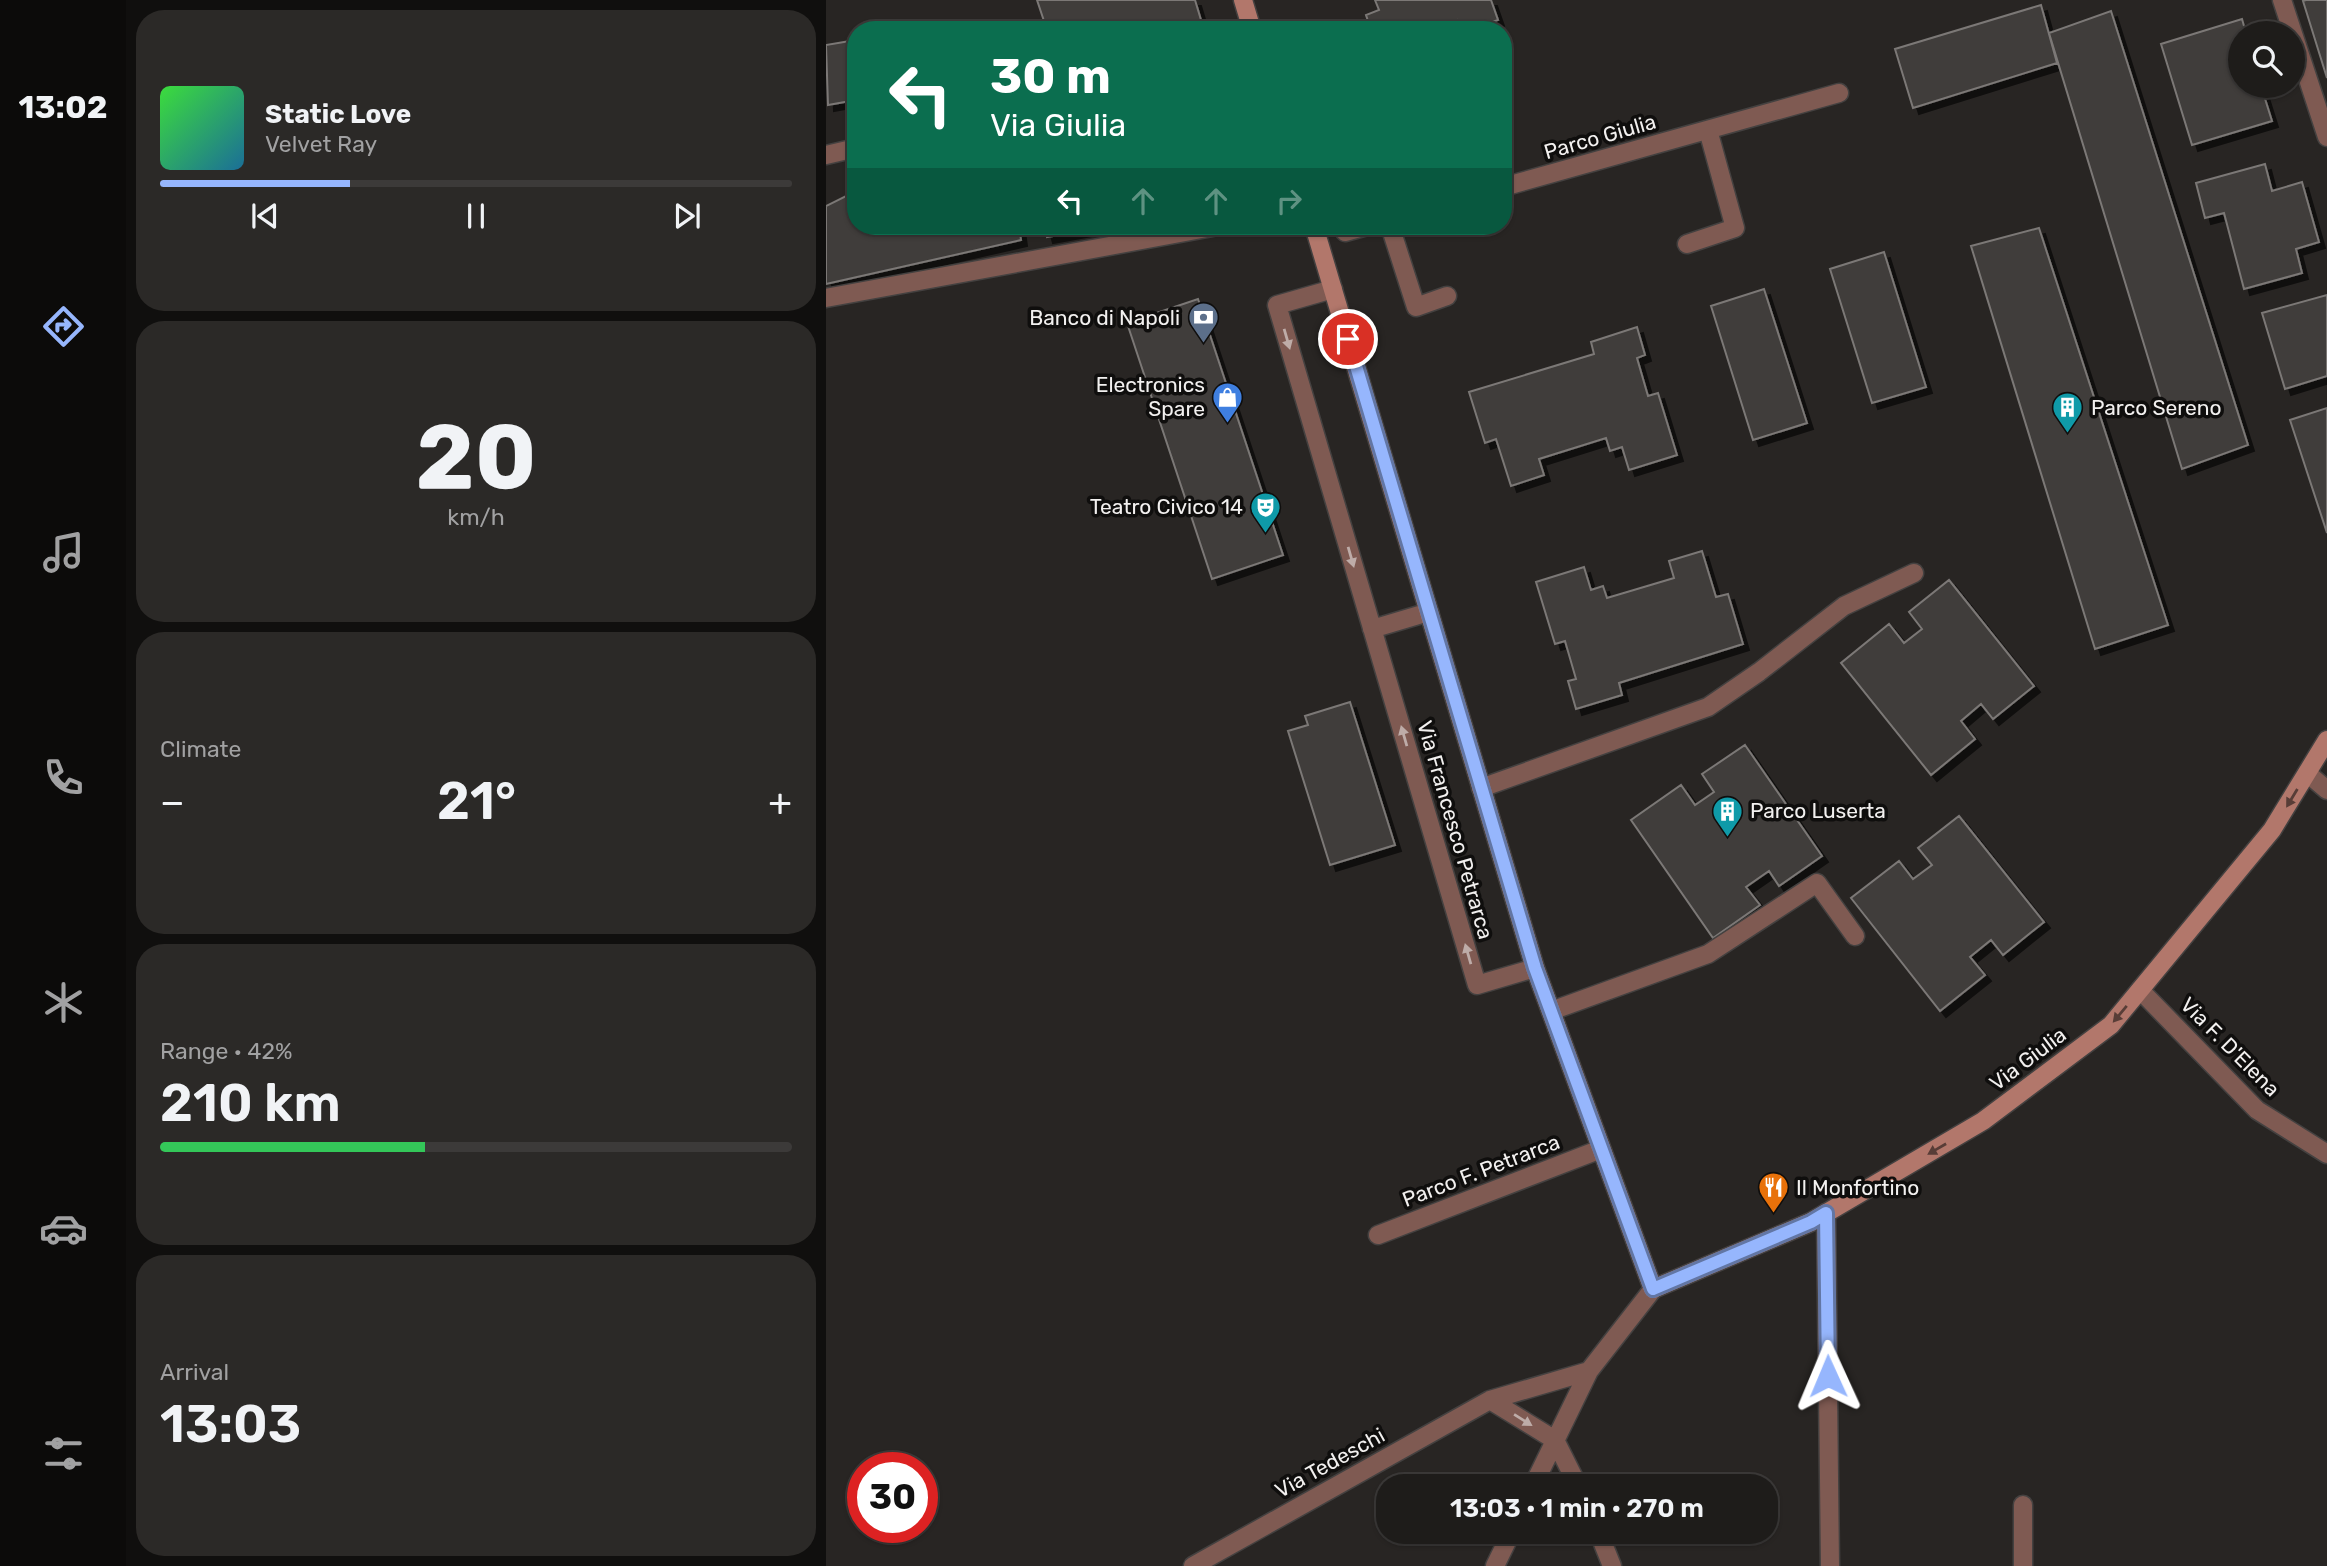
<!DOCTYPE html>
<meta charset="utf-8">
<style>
body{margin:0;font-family:Rubik,sans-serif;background:#2b2927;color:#f1f3f6;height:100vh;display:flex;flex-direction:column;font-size:26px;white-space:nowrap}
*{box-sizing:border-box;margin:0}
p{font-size:23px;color:#a1a1a2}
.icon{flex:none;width:38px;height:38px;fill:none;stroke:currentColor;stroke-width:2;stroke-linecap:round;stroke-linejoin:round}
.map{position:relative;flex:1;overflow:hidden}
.drawer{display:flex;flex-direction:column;gap:10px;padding:10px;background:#100f0e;width:700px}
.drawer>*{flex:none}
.hud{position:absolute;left:21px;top:21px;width:665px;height:214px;border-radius:28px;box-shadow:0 2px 5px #0004,0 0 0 2px #3c3a39;background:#0b6e4f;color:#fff;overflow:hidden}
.tools{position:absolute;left:1402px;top:21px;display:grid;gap:14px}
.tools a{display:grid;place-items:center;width:77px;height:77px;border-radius:50%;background:#1e1c1a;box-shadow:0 2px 5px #0004,0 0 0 2px #3c3a39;font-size:35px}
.speed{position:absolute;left:21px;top:1452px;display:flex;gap:14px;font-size:35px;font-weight:700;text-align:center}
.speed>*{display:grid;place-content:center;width:91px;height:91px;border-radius:50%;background:#1e1c1a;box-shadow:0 2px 5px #0004,0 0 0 2px #3c3a39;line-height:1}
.speed .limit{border:10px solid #d22;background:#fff;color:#111}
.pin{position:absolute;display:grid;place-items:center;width:60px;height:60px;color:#fff;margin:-30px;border:4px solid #fff;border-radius:50%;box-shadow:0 2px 7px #0007}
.me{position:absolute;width:77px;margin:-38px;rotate:359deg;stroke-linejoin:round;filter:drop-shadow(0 0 5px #0008)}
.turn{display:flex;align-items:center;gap:24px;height:147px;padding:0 28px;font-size:32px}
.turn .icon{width:91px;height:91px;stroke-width:2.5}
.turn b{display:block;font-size:49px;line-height:60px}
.lanes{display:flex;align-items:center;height:66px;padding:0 28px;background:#0003;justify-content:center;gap:35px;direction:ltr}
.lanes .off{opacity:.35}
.big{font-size:52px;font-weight:600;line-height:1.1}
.drawer .card{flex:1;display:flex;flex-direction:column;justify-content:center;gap:10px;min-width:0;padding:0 24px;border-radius:28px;background:#2b2927}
.drawer .dial{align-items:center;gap:0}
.dial b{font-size:91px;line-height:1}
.song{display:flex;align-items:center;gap:21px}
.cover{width:84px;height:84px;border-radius:10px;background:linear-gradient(135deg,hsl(120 70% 55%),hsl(200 70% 35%))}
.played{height:7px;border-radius:4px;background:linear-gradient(90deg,#96b6fd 30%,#3c3a39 30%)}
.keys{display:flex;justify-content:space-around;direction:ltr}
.heat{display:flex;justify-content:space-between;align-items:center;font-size:38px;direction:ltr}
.charge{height:10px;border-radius:5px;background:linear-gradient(90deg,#34c759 42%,#3c3a39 0)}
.trip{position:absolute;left:550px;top:1474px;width:402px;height:70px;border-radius:28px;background:#1e1c1a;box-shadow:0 2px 5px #0004,0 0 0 2px #3c3a39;font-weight:600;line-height:70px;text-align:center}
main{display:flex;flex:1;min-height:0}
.dock{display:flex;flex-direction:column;width:126px;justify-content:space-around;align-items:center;background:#0c0b0a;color:#a1a1a2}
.dock .icon{width:49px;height:49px}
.dock .on{color:#96b6fd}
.dock b{font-size:32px;color:#f1f3f6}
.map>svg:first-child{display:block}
.building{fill:#3f3c3a;stroke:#7b7876;stroke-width:2;filter:url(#shadow)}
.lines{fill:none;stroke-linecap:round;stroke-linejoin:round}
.lane-casing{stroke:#444140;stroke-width:21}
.street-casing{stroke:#444140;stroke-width:21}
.secondary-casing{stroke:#444140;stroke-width:21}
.lane{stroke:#7f5a52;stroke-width:18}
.street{stroke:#7f5a52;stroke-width:18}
.secondary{stroke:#b2776b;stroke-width:18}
.oneway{fill:#beaca8}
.oneway2{fill:#583d37}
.route-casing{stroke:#6276a4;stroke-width:18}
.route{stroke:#96b6fd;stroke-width:12}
.labels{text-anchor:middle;stroke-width:7;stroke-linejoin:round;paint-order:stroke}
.street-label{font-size:21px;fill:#f2f0ef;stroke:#0f0e0d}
.poi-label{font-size:21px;fill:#f2f0ef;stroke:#0f0e0d;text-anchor:end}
</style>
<main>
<nav class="dock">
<b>13:02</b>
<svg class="icon on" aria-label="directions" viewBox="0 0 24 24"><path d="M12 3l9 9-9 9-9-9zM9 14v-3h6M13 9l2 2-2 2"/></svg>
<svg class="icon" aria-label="music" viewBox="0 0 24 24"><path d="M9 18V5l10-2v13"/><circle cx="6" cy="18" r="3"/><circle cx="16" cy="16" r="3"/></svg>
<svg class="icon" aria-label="phone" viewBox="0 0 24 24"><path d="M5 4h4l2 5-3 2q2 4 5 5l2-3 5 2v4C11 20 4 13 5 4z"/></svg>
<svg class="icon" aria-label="climate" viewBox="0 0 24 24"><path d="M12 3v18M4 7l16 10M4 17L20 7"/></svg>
<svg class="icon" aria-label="car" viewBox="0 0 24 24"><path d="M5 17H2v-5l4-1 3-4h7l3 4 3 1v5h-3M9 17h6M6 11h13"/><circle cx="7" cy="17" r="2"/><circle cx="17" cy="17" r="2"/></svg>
<svg class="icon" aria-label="filters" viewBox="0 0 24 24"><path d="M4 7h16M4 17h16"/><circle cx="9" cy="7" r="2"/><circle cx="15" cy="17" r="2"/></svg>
</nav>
<section class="drawer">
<div class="card">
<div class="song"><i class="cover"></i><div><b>Static Love</b><p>Velvet Ray</p></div></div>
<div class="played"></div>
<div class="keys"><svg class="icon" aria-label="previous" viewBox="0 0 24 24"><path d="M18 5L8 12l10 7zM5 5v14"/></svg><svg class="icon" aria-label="pause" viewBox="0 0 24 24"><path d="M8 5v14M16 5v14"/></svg><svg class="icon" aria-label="next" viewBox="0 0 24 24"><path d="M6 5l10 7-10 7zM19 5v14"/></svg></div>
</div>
<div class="card dial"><b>20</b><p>km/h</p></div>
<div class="card"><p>Climate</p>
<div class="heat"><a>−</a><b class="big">21°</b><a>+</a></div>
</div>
<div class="card"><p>Range · 42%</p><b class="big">210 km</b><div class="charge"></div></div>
<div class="card"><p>Arrival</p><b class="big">13:03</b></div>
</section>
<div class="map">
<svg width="1501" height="1566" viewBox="0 0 1501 1566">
<defs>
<filter id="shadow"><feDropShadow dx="6" dy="6" stdDeviation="0" flood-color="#0009"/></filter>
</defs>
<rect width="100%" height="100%" fill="#282523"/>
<!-- building -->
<path class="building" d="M211,0H369L378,30H221Z
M549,0H665L672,20L644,30H634L631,20L602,30H545L540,15L553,10Z
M1480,0H1501V78L1477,1Z
M1215,5L1231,63L1087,108L1069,49Z
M1285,11L1422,445L1356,469L1223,33Z
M1416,19L1420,33H1414V86H1435L1446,121L1366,145L1335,44Z
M30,40V100L2,105L0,45Z
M1439,164L1446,191L1476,182L1493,242L1470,249L1476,273L1418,289L1398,213L1379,218L1370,183Z
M30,191V226H193L195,240L0,284V206Z
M218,226H282L221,237Z
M1213,228L1342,625L1269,649L1145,246Z
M1058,252L1100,387L1046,403L1004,269Z
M938,289L981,423L927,440L885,306Z
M1501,295V376L1459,389L1436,313Z
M372,299L457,555L386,579L301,323Z
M811,327L819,355L811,358L822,396L832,393L851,455L803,470L796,447L784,451L780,438L713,459L718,475L685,486L670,439L659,443L643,392L768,354L765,342Z
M1501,408V533L1464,420Z
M876,551L890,597L902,594L917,644L793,683L796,695L750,709L742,681L750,679L739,641L729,644L710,582L758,567L765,590L777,586L781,598L848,578L843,561Z
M1123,580L1208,686L1167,719L1155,704L1135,721L1149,739L1105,775L1015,663L1063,624L1078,643L1096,629L1083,612Z
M524,702L569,845L504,865L462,731L482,725L479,716Z
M919,745L996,856L953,886L943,871L920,887L934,905L887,938L805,820L855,785L869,805L888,792L876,774Z
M1133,816L1218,922L1177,955L1165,940L1144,957L1159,975L1114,1011L1025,898L1073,861L1087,879L1106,865L1092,848Z"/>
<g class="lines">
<defs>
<path id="lane" d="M677,187L1013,93
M564,226L590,307L621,296
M519,232L541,226
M861,244L909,228L882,130
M507,289L451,305L651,985L709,968
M546,629L603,612
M655,788L882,707L933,672L1018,606L1088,573
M725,1011L882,954L991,883L1029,936
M552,1235L775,1149"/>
<path id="street" d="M1456,0L1501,137
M0,155L30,148
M0,298L392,226
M1481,773L1501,790
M1314,990L1431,1110L1501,1154
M1000,1213L1004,1566
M664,1400L729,1440L752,1486
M707,1486L763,1371L827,1289
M772,1531L786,1566
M367,1566L664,1400L763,1371
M669,1566L686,1531
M1197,1566V1505"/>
<path id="secondary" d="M417,0L426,30
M488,226L709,968L827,1289L985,1222L1157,1121L1285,1025L1446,830L1501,740"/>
</defs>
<!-- lane casing -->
<use href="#lane" class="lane-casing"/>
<!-- street casing -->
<use href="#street" class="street-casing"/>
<!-- secondary casing -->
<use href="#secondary" class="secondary-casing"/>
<!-- lane -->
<use href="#lane" class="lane"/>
<!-- street -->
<use href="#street" class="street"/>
<!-- secondary -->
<use href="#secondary" class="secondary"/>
</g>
<!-- one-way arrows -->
<defs><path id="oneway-solid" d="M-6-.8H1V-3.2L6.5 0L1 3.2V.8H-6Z" transform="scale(1.75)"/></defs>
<g class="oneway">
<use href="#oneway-solid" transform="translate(461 339) rotate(74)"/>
<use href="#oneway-solid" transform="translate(525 557) rotate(74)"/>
<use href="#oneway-solid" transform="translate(578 736) rotate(-106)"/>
<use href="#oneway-solid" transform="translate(642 954) rotate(-106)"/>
<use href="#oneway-solid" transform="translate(697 1420) rotate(32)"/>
</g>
<g class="oneway2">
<use href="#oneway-solid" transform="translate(1466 798) rotate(121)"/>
<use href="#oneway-solid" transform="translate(1294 1014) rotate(130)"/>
<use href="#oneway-solid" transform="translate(1111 1149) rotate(150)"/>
</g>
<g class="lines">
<defs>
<path id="route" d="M522,339L709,968L827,1289L985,1222L1000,1213L1002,1376"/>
</defs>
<!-- route casing -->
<use href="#route" class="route-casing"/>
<!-- route -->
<use href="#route" class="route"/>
</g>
<!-- icons -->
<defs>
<symbol id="bank-pin" viewBox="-11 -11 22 30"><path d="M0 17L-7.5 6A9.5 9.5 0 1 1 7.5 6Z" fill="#5c6f8a" stroke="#0f0e0d"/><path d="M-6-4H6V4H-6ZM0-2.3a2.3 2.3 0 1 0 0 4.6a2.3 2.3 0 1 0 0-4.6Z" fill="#fff"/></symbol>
<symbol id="shop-pin" viewBox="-11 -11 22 30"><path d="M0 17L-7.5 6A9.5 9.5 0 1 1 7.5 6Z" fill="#3f7fe0" stroke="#0f0e0d"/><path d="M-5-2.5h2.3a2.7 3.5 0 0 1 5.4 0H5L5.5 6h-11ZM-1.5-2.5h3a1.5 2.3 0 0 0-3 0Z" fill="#fff"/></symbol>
<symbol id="building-pin" viewBox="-11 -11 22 30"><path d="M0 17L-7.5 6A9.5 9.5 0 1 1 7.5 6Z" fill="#0f9aa8" stroke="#0f0e0d"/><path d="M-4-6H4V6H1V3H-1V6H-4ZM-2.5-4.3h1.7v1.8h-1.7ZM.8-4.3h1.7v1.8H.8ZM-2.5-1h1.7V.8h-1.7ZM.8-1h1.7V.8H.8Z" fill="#fff"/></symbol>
<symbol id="theatre-pin" viewBox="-11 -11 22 30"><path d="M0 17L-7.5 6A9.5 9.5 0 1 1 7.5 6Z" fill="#0f9aa8" stroke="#0f0e0d"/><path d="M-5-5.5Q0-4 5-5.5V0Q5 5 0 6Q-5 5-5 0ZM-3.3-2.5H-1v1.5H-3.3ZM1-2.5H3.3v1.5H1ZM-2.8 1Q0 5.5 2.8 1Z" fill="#fff"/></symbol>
<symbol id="restaurant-pin" viewBox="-11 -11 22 30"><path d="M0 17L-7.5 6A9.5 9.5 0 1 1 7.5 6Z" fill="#e8710a" stroke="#0f0e0d"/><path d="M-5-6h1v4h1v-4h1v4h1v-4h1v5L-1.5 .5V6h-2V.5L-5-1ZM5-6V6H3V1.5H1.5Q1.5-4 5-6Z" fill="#fff"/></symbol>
</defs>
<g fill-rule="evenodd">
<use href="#bank-pin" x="360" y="300" width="35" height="47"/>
<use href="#shop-pin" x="384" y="380" width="35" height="47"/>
<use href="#building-pin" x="1224" y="390" width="35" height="47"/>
<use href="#theatre-pin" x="422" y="490" width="35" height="47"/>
<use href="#building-pin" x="884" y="794" width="35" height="47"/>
<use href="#restaurant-pin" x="930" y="1170" width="35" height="47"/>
</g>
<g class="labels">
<!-- street labels -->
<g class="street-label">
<text transform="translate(774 137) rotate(-16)" y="7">Parco Giulia</text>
<text transform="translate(629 830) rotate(74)" y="7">Via Francesco Petrarca</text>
<text transform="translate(1404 1047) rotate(45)" y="7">Via F. D'Elena</text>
<text transform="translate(1202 1059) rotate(-37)" y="7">Via Giulia</text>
<text transform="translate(655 1171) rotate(-21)" y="7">Parco F. Petrarca</text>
<text transform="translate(504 1463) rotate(-29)" y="7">Via Tedeschi</text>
</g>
<!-- poi labels -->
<g class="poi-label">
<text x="354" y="325">Banco di Napoli</text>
<text x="379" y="392">Electronics<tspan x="379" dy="24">Spare</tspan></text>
<text x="1265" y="415" text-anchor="start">Parco Sereno</text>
<text x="417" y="514">Teatro Civico 14</text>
<text x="924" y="818" text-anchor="start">Parco Luserta</text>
<text x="970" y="1195" text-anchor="start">Il Monfortino</text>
</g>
</g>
</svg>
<div class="tools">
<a><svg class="icon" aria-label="search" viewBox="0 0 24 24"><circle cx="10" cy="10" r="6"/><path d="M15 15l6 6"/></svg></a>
</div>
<div class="speed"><div class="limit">30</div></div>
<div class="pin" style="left:522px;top:339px;background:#d93025"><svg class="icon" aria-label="arrive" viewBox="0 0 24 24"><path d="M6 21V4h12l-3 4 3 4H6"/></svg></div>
<svg class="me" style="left:1002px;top:1376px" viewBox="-20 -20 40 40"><path d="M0-17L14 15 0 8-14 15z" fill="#96b6fd" stroke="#fff" stroke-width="4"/></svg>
<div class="trip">13:03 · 1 min · 270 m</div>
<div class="hud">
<div class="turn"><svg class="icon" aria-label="left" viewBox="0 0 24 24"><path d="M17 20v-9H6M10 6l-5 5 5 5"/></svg><div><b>30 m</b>Via Giulia</div></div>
<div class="lanes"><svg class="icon" aria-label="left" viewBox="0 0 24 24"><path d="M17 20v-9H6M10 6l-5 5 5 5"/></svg><svg class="icon off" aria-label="ahead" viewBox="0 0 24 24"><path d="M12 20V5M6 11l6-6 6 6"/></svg><svg class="icon off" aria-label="ahead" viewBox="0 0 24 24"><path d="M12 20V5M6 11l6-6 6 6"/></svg><svg class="icon off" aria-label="right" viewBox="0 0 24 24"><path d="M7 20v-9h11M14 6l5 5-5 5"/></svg></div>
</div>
</div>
</main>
